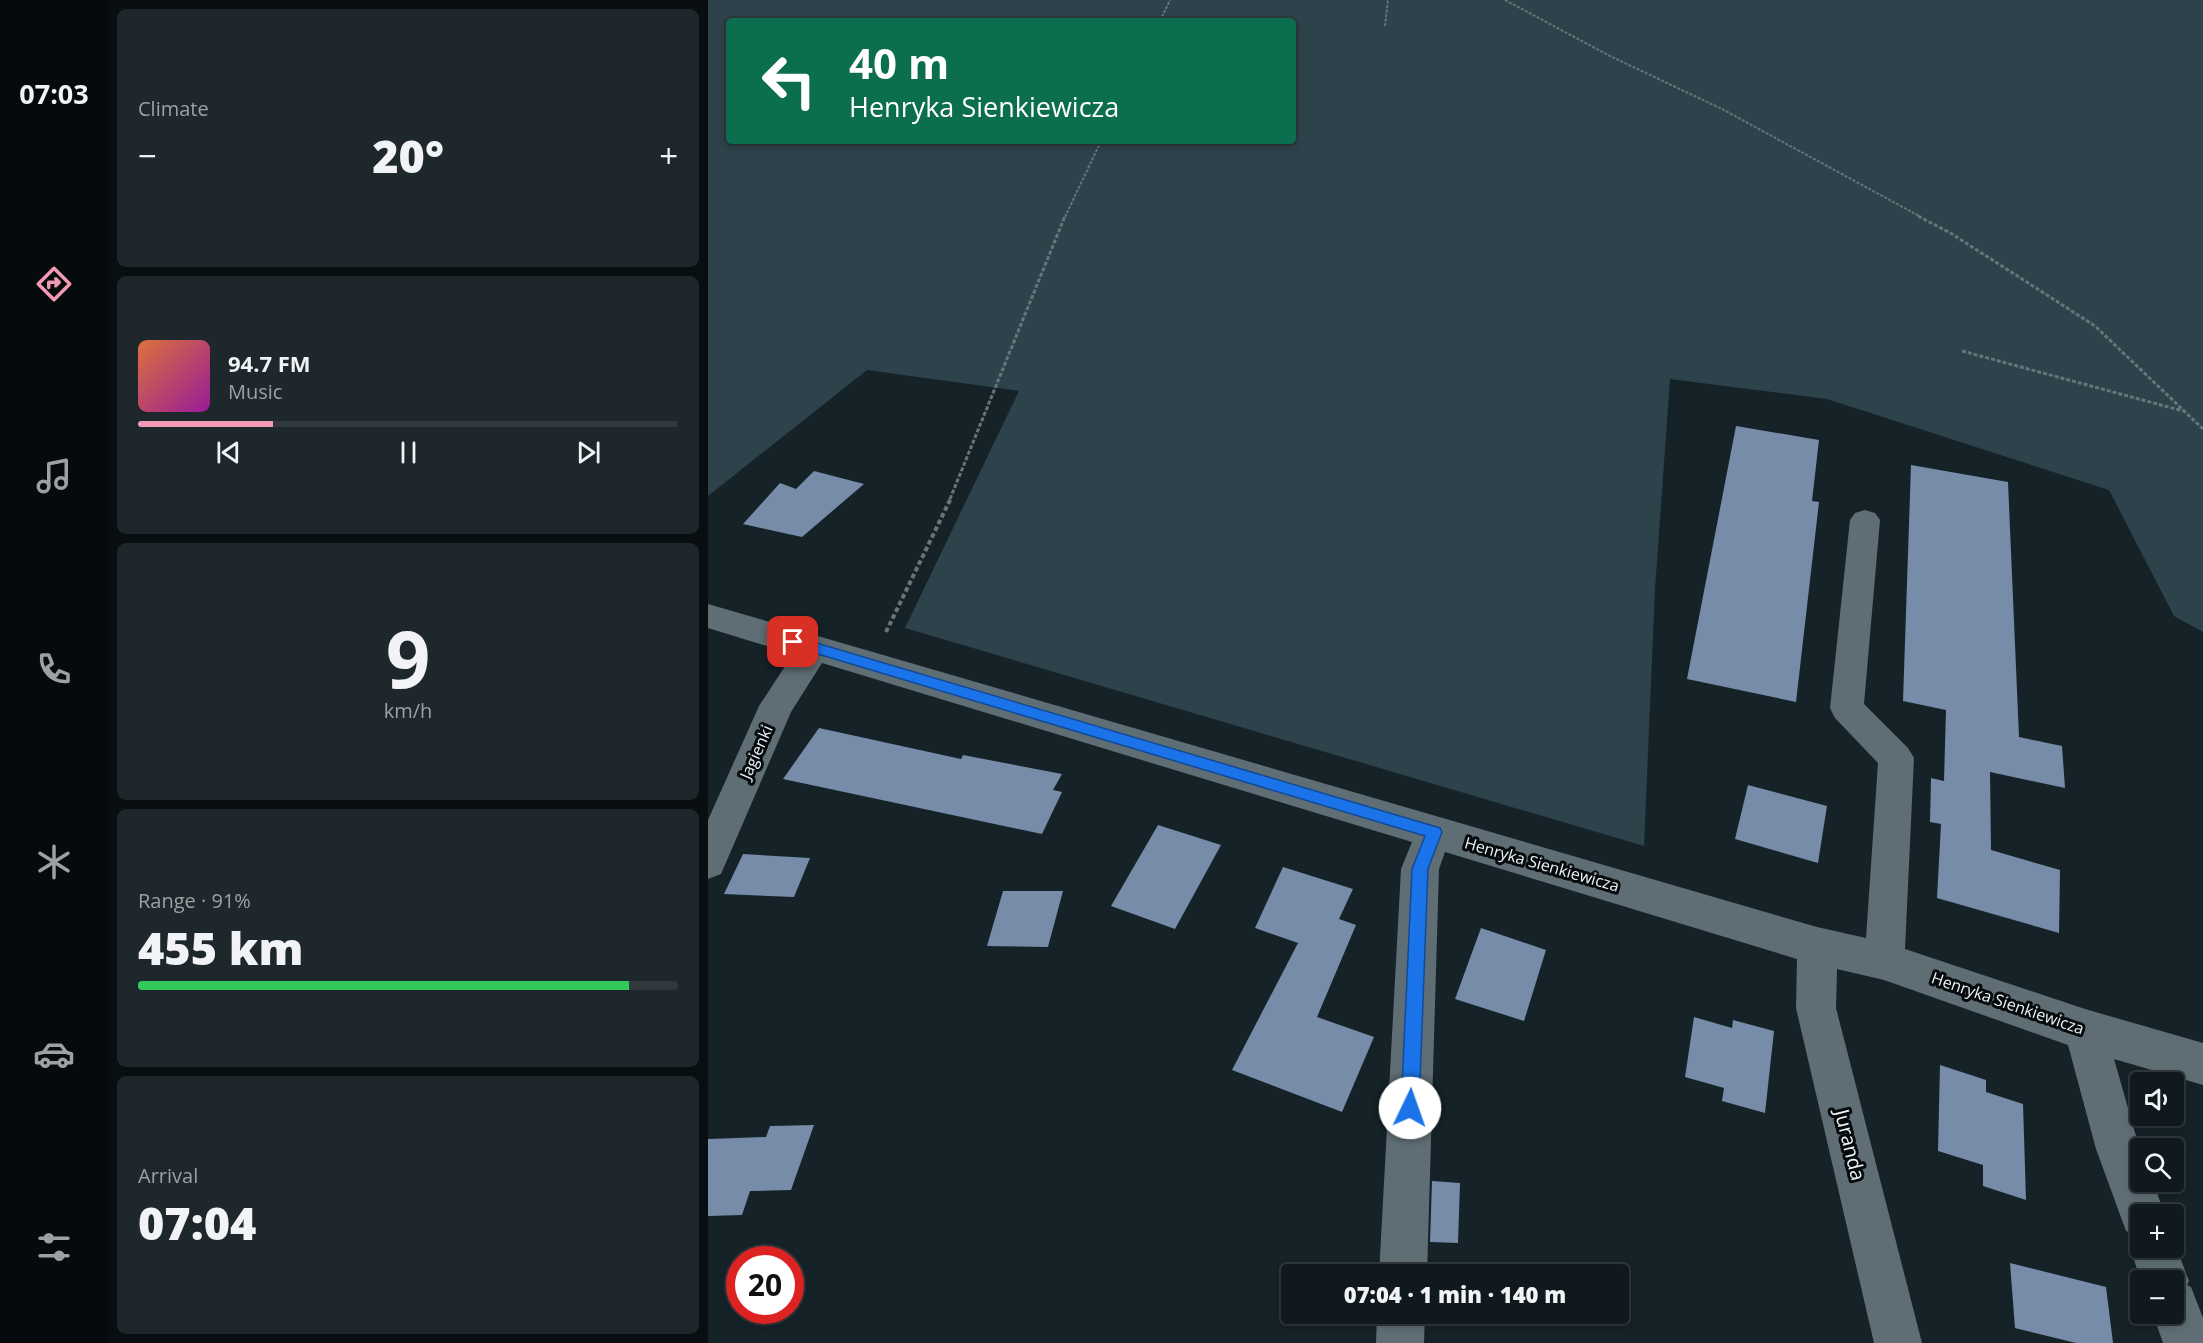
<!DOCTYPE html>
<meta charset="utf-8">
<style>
body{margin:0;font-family:"Open Sans",sans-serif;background:#1e272b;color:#f1f3f6;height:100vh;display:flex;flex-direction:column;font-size:22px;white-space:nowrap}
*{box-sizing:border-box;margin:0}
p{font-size:20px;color:#9ca1a4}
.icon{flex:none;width:33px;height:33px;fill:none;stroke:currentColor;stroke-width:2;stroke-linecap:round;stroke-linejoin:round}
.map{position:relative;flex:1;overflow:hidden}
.side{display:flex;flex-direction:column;gap:9px;padding:9px;background:#090e10;width:600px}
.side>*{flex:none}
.hud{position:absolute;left:18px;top:18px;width:570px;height:126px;border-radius:6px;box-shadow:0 3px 9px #0003,0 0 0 2px #30383c;background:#0b6e4f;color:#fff;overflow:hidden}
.fabs{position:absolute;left:1422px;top:1072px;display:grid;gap:12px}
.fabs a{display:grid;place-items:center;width:54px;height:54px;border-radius:6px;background:#101a1e;box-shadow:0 3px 9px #0003,0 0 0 2px #30383c;font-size:30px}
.speed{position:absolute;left:18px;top:1246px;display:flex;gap:12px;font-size:30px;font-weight:700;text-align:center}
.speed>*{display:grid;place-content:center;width:78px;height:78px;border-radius:50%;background:#101a1e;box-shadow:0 3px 9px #0003,0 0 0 2px #30383c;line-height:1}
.speed .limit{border:9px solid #d22;background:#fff;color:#111}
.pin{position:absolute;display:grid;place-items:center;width:51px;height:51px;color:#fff;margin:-26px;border-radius:12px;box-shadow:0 3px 9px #0006}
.me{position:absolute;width:66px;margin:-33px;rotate:3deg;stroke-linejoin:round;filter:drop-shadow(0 0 4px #0008)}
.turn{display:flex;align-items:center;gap:21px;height:126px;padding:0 24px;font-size:27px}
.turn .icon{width:78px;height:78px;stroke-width:2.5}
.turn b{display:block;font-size:42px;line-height:51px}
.big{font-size:45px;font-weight:800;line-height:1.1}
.side .tile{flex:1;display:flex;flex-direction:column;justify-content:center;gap:9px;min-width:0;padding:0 21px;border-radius:9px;background:#1e272b}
.side .dial{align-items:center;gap:0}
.dial b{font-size:78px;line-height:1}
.song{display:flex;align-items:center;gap:18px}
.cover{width:72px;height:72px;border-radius:9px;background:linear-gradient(135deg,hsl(20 70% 55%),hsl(300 70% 35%))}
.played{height:6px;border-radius:3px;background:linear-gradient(90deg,#f09ab4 25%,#30383c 25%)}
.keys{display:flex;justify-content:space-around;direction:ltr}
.heat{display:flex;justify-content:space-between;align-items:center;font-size:33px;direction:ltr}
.charge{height:9px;border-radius:4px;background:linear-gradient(90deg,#34c759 91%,#30383c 0)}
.trip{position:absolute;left:573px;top:1264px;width:348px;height:60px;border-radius:6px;background:#101a1e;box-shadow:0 3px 9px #0003,0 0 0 2px #30383c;font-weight:800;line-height:60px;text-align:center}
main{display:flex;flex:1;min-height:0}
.tabs{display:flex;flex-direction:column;width:108px;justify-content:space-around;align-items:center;background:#060a0c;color:#9ca1a4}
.tabs .icon{width:42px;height:42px}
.tabs .selected{color:#f09ab4}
.tabs b{font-size:27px;color:#f1f3f6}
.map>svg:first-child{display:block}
.green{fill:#2e424b;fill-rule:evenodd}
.building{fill:#768ca8}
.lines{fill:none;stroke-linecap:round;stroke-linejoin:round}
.path-far2{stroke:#697479;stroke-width:2;stroke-dasharray:3 1.5;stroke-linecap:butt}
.path-far1{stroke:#697479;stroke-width:3;stroke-dasharray:4 2;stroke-linecap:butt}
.path{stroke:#697479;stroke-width:4;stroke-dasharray:4.5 3;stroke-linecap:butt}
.minor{fill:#5f6e75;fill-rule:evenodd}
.route{fill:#1a73e8;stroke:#114b97;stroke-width:1.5}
.labels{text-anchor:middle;stroke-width:6;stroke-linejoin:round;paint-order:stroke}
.street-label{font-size:16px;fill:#ebf4f8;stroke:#060a0d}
.near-street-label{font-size:20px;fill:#ebf4f8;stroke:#060a0d}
</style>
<main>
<nav class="tabs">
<b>07:03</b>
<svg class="icon selected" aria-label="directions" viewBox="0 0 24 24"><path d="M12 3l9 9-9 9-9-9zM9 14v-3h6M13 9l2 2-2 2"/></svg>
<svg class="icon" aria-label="music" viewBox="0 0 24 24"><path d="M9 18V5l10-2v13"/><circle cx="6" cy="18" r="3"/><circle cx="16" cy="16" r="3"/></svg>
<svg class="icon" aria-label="phone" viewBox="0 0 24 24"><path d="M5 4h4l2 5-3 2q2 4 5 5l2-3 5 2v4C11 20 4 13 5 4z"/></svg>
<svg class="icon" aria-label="climate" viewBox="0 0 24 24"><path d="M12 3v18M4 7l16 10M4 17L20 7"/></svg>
<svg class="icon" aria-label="car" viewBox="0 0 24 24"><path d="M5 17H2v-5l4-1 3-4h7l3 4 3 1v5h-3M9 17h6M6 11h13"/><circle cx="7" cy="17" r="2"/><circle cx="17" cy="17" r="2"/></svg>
<svg class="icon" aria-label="filters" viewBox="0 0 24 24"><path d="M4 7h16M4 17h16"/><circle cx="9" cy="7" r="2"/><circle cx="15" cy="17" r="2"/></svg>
</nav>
<section class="side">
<div class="tile"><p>Climate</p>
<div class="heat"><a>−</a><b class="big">20°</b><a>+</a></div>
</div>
<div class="tile">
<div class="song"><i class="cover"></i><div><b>94.7 FM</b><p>Music</p></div></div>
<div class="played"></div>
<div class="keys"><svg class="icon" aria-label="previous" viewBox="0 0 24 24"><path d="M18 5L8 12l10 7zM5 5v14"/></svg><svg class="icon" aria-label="pause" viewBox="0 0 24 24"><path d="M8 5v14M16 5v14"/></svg><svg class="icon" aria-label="next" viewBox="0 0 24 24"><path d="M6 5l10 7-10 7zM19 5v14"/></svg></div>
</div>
<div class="tile dial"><b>9</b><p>km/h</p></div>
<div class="tile"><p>Range · 91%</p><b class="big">455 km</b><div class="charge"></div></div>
<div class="tile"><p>Arrival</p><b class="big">07:04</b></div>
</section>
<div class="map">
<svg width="1495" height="1343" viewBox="0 0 1495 1343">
<rect width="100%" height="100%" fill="#152228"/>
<!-- green -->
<path class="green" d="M0,0H1495V632L1466,616L1401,490L1119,399L962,379L947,589L936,846L197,628L311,391L159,370L0,496ZM21,21H585V141H21Z"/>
<!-- building -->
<path class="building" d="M1028,426L1111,440L1104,501L1111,502L1088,702L979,679Z
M1203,465L1300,482L1311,737L1354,746L1357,788L1282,772L1283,850L1352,870L1351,933L1229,898L1233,824L1222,822L1223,778L1236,781L1238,710L1195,701Z
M106,471L156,484L94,537L35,524L72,483L88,489Z
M111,728L253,759L255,755L354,774L345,790L354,792L334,834L75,779Z
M1040,785L1119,806L1110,863L1027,839Z
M450,825L513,845L467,929L403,906Z
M35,854L102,858L86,897L16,894Z
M575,867L645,889L631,919L648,925L609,1017L666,1037L634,1112L524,1070L590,943L547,928Z
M295,891H355L340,947L279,946Z
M773,928L838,950L816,1021L747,999Z
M986,1017L1024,1028L1025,1020L1066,1031L1057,1113L1014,1101L1016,1088L977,1077Z
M1232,1065L1278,1080V1092L1315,1104L1318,1200L1275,1186V1165L1230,1151Z
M106,1125L83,1190L42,1191L34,1215L0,1216V1139L58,1137L62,1126Z
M724,1181L752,1183L750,1243L722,1242Z
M1302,1263L1398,1287L1405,1343H1368L1307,1328Z"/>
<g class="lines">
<!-- path-far2 -->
<path class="path-far2" d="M797,0L902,56L1014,109L1213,217
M452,21L462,0
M677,26L680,0
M357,217L393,141"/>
<!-- path-far1 -->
<path class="path-far1" d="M1210,216L1244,234L1387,326L1495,429
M1254,351L1475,411
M242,499L357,216"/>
<!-- path -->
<path class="path" d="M178,632L243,498"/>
<!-- minor -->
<path class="minor" d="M1157,510L1167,513L1172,520L1156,704L1200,748L1206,758L1197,949L1377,1009L1495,1043V1085L1406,1059L1432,1150V1182H1445L1457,1215H1432V1248H1466V1241L1481,1281L1479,1285L1483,1287L1495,1318V1343H1455L1445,1314H1466V1281H1433L1422,1248L1427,1235L1418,1231L1388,1149L1360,1045L1176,980L1129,969L1128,1008L1214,1343H1166L1088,1008L1089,959L737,852L731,869L719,1275H671L693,869L704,842L114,663L83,712L13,874L0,879V820L51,706L85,654L0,628V604L1109,927L1158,938L1170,763L1127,718L1122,708L1142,520L1147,513Z
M669,1314H717L716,1343H668Z"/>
</g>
<!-- route -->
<path class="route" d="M85,636L732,828L734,832L720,869L711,1108L708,1114L702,1117L696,1114L693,1108L704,869L717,836L80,645L78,642Z"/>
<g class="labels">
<!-- street labels -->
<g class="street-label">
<text transform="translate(48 752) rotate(-66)" y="6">Jagienki</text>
<text transform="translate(834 864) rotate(16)" y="6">Henryka Sienkiewicza</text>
<text transform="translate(1300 1003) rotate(19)" y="6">Henryka Sienkiewicza</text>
</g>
<!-- near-street labels -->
<g class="near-street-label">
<text transform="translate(1142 1145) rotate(76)" y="7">Juranda</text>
</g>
</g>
</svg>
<div class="fabs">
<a><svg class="icon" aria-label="sound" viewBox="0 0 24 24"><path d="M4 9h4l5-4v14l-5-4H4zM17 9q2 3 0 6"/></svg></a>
<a><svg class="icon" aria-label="search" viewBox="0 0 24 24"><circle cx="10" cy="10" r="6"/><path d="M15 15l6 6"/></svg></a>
<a>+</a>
<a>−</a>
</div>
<div class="speed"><div class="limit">20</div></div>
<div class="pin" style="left:85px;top:642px;background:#d93025"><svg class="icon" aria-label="arrive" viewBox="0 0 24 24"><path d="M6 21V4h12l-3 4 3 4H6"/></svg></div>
<svg class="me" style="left:702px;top:1108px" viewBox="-20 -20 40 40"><circle r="19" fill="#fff"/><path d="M0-13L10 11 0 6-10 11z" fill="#1a73e8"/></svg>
<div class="trip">07:04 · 1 min · 140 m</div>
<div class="hud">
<div class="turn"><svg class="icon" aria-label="left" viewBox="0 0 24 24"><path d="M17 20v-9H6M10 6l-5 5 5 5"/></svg><div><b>40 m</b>Henryka Sienkiewicza</div></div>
</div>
</div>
</main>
